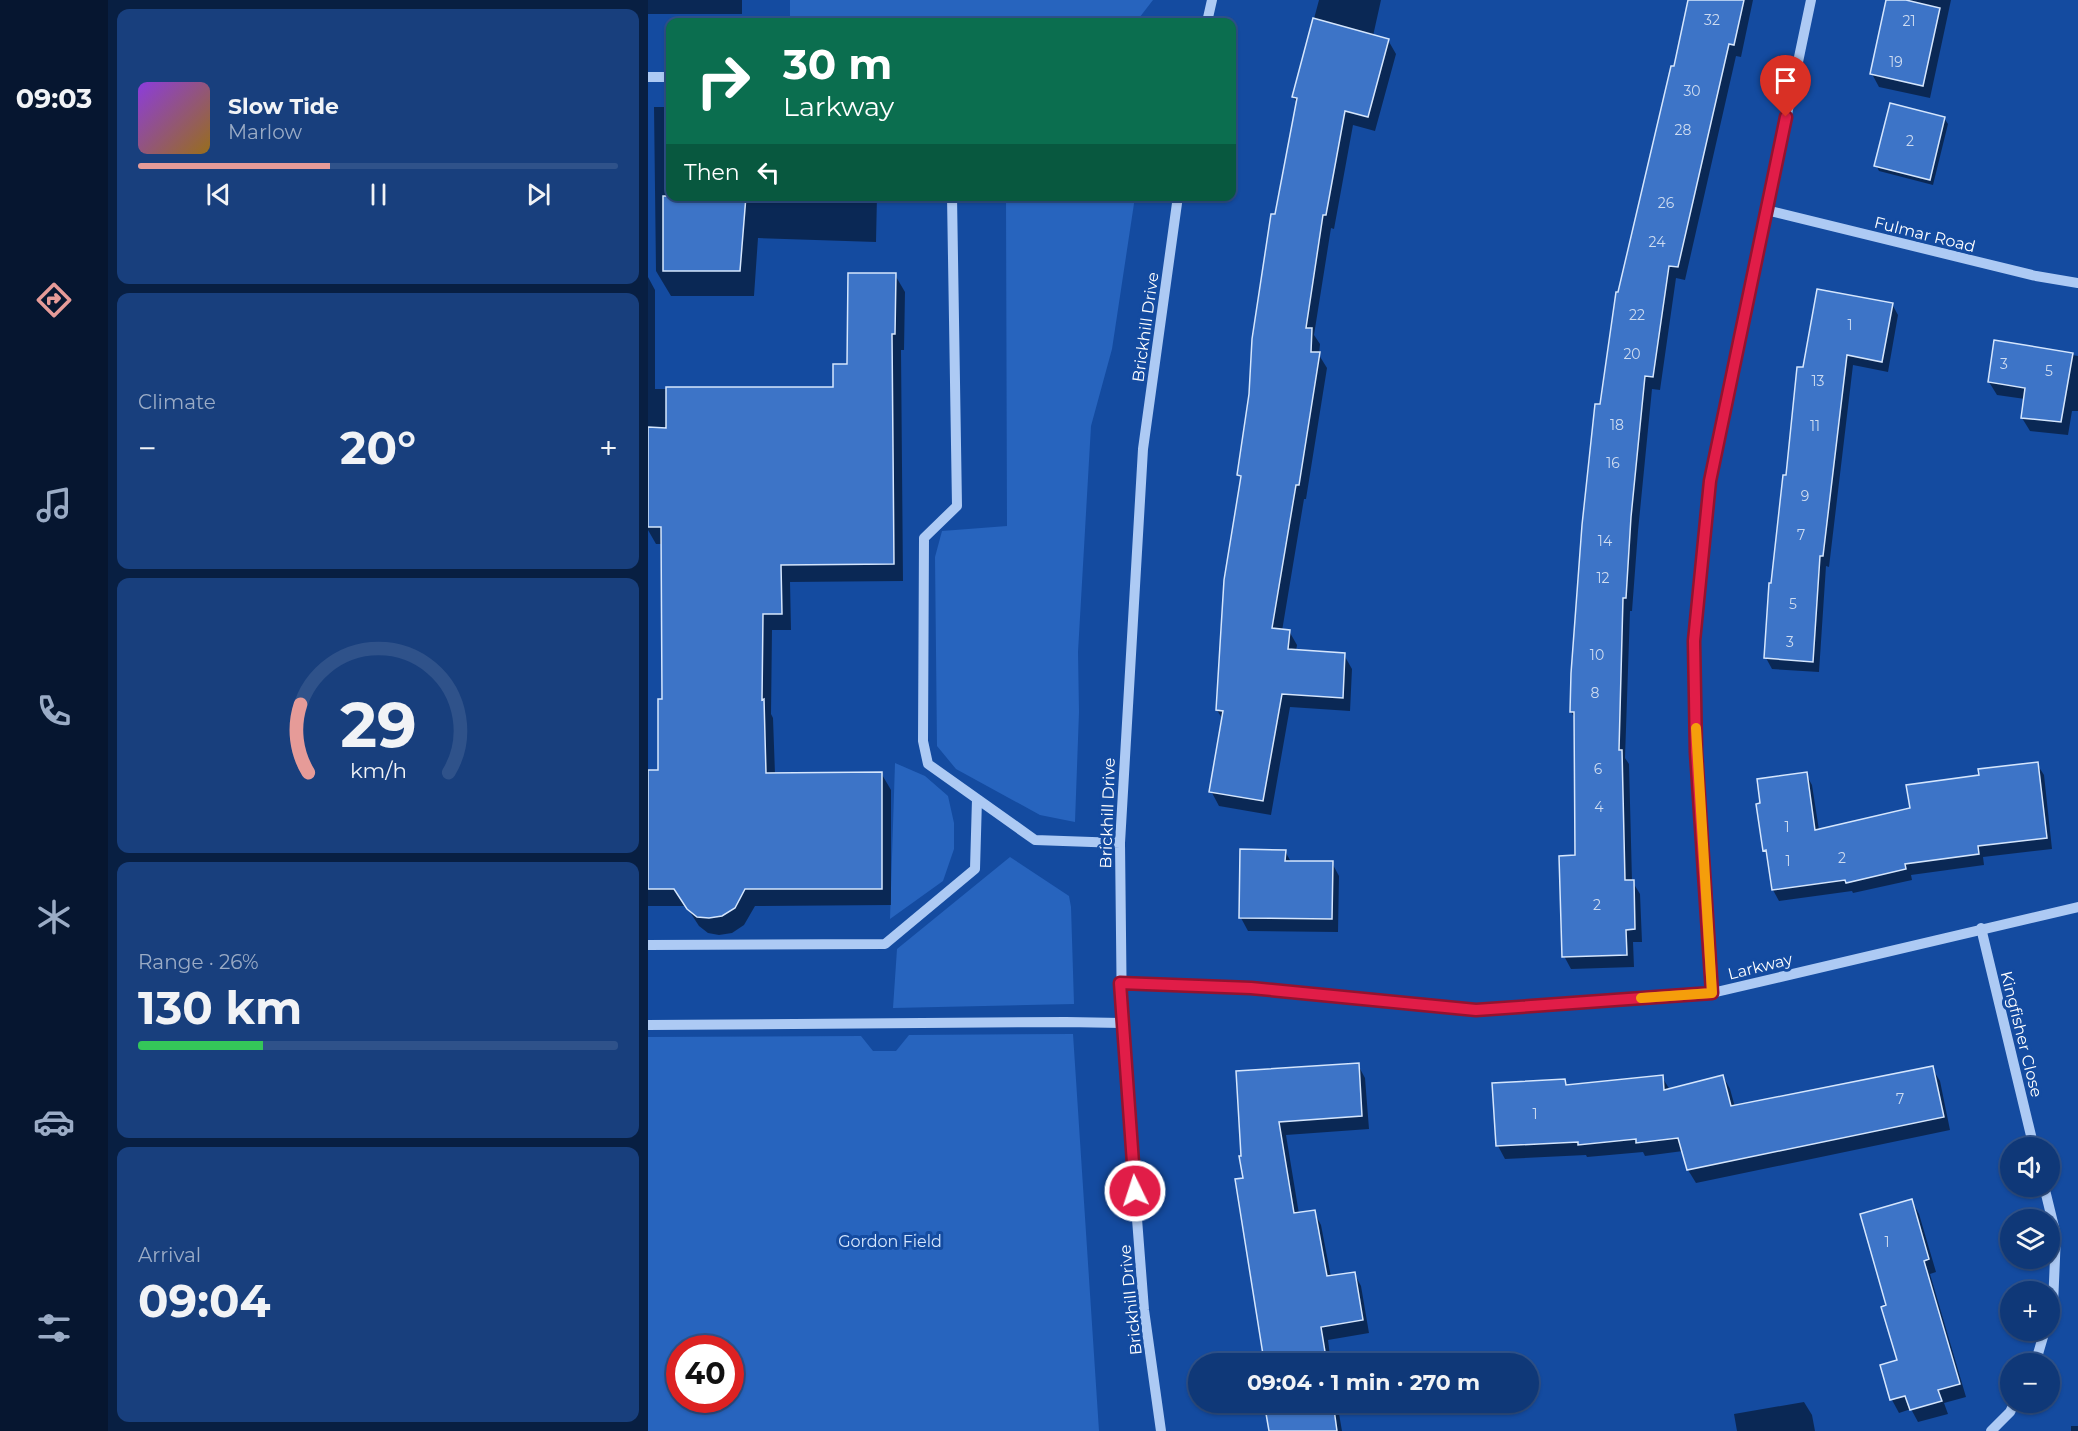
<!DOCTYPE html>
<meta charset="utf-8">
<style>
body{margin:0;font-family:Montserrat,sans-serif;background:#183f7d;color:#f1f3f6;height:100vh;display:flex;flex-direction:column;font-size:22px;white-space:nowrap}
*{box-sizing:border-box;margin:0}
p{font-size:20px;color:#9bacc6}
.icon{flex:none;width:33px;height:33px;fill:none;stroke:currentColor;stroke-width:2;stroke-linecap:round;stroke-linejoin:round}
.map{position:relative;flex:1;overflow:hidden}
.side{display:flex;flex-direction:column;gap:9px;padding:9px;background:#081f42;width:540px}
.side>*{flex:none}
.hud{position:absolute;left:18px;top:18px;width:570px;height:183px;border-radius:12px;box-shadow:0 2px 4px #0004,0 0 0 2px #2f528a;background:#0b6e4f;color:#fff;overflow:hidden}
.tools{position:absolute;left:1352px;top:1137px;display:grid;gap:12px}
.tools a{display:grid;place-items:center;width:60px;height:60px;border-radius:50%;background:#0f3878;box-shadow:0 2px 4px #0004,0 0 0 2px #2f528a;font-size:30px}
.speed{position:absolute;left:18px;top:1335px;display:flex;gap:12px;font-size:30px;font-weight:700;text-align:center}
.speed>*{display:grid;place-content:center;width:78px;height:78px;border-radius:50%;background:#0f3878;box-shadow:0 2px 4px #0004,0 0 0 2px #2f528a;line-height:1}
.speed .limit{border:9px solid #d22;background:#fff;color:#111}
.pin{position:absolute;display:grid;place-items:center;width:51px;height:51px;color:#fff;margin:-62px -26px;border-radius:50% 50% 50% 0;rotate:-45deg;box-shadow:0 0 6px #0007}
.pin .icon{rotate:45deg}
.me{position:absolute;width:66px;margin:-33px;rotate:356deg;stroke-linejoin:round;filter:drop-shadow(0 0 4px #0008)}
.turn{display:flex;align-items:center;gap:21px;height:126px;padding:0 18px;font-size:27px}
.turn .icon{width:78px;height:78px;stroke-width:2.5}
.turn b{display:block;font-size:42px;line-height:51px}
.then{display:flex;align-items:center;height:57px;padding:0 18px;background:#0003;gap:12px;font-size:22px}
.big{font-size:45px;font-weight:700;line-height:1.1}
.side .widget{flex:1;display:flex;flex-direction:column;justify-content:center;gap:9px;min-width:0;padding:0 21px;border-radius:12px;background:#183f7d}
.side .dial{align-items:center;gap:0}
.dial svg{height:156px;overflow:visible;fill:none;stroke:#2f528a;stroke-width:7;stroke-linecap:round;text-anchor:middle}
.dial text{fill:#f1f3f6;stroke:none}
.song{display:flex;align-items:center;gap:18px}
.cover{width:72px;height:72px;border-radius:9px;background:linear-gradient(135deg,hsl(270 70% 55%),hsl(40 70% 35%))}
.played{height:6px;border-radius:3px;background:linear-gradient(90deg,#e69b98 40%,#2f528a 40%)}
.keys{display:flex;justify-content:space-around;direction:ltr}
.heat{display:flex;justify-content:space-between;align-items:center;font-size:33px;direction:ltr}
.charge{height:9px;border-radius:4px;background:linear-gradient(90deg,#34c759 26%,#2f528a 0)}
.trip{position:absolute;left:540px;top:1353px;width:351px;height:60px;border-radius:30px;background:#0f3878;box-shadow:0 2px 4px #0004,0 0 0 2px #2f528a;font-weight:700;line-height:60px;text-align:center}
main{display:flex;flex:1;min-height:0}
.tabs{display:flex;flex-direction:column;width:108px;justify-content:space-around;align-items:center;background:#061630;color:#9bacc6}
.tabs .icon{width:42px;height:42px}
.tabs .active{color:#e69b98}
.tabs b{font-size:27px;color:#f1f3f6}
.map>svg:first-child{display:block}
.green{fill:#2764be;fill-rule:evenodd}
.shadow{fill:#0007}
.building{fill:#3d74c7;stroke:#d5e6fd;stroke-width:1.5}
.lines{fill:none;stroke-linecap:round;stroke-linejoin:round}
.minor{stroke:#adcaf4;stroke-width:10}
.route-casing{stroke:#92132f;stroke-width:15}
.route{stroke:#e11d48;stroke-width:10}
.slow{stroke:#f59e0b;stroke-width:10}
.labels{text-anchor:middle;stroke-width:6;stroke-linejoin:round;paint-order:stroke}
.number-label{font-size:14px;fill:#cedcf1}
.street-label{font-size:16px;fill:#fff;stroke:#144ba0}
.park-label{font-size:16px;fill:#d5e6fd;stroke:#144ba0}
</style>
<main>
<nav class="tabs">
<b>09:03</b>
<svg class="icon active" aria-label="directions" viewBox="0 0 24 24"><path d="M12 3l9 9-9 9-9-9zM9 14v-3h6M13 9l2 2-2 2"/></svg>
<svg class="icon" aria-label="music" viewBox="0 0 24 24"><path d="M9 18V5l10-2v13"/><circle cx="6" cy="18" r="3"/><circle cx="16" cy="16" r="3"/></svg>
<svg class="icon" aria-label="phone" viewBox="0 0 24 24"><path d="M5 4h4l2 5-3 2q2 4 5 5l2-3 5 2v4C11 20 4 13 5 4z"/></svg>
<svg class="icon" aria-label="climate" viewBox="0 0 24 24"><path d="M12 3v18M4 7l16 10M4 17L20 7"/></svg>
<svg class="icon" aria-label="car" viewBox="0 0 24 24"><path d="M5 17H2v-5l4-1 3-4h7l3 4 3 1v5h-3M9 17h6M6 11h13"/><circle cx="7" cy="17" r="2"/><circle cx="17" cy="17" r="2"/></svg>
<svg class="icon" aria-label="filters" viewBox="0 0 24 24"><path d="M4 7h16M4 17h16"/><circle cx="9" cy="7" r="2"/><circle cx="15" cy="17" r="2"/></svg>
</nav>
<section class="side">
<div class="widget">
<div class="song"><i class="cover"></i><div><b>Slow Tide</b><p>Marlow</p></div></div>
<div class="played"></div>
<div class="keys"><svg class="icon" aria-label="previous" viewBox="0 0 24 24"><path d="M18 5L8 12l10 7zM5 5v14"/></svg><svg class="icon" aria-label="pause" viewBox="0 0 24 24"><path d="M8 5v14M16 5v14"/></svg><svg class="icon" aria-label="next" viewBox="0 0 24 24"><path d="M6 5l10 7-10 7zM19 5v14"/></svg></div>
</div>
<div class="widget"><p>Climate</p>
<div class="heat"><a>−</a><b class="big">20°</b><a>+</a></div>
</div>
<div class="widget dial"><svg viewBox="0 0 100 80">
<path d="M14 69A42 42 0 1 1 86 69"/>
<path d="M14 69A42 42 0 0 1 10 34" stroke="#e69b98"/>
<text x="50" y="56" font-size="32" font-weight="700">29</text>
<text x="50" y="72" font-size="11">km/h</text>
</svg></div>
<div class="widget"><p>Range · 26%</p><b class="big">130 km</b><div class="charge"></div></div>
<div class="widget"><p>Arrival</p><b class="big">09:04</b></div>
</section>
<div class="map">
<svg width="1430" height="1431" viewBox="0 0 1430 1431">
<rect width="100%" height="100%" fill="#144ba0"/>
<!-- green -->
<path class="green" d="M142,0H505L488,22H142Z
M358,197H487L464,349L443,426L430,652L431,712L427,822L392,815L308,769L289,746L287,557L294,531L359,526Z
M247,763L277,776L300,796L306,823V849L295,881L242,919Z
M362,857L421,896L423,907L426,1004L245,1008L249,949Z
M425,1034L451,1431H0V1037L213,1036L225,1051H248L261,1035ZM82,1348V1400H32V1348Z"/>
<!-- shadow -->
<path class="shadow" d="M0,0H94V14H0Z
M671,0H733L725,36L740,40L748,54L727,131L705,125L686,229L683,228L666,335L672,344L671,355L679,368L658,499H656L634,631H641L649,645L648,651L696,655L704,669L702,711L642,707L623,815L571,806L563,791L575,720L569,710L594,481L591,475L628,216L649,103L645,97Z
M1042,0H1105L1093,57L1088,56L1037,280L1028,278L1012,390L1004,389L990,531L984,611H982L977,758L981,764L984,881L992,894L994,942H985L986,967L923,969L916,956L929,857L928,720L923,712L953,406L972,294L1027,68Z
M1240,0H1303L1282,98L1231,87L1224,74Z
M6,107H22V196H229L228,242L110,238L106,296H23L8,271Z
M1296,118L1300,124L1285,185L1231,171L1228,165Z
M247,275L257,292L256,350H253L255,581L142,582L143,630H124L123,714L125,718L127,774L233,773L243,790V905L107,906L96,925L84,933L71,935L60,933L51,926L38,906H0V772L12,771L15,701L14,544H8L0,530V277L7,290V389H186L201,365Z
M1244,304L1250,315L1240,372L1205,365L1181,567L1178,566L1171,672L1124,669L1118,658L1125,585L1139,476L1156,369Z
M1347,342L1430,356V411H1424L1420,435L1382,431L1374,418L1377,399L1349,395L1341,382Z
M1389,764L1396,775L1404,849L1335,857L1336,865L1263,875L1264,880L1205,893L1204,891L1131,901L1125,890L1121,859L1116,850L1158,774L1164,785L1171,830L1263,810L1332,777Z
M594,851H637L643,862L684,863L691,876L690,932L600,931L593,918Z
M710,1065L717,1078L721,1129L638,1135L651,1214L666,1212L673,1225L683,1277L706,1273L713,1286L721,1333L680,1340L683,1364H612L618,1362L595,1157L589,1073Z
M1284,1068L1292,1081L1302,1130L1048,1183L1040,1170L1035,1151L997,1156L995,1152L939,1157L938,1155L857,1159L850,1146L916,1081L920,1087L1014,1077L1022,1090L1075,1076L1082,1089L1087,1107Z
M1264,1201L1271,1214L1288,1272L1282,1274L1318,1397L1296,1403L1300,1414L1270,1422L1263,1409L1251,1413L1244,1400L1234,1366L1251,1361L1240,1307Z
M618,1402H689L694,1431H623Z
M1156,1402L1164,1415L1167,1431H1089L1086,1414Z
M1423,1426H1430V1431H1423Z"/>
<!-- building -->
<path class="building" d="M1040,0H1096L1086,45L1081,44L1030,267L1021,266L1005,377L997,376L983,517L978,598H975L971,750H974L977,880H986L987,929L978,930L979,955L914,957L911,856L927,855L926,712H922L923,673L934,525L947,404H952L968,292H970L1023,66H1026Z
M1238,0H1258L1292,8L1275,86L1222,74Z
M665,18L741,39L720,117L697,111L678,215H675L658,328H664L663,352H672L651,485H648L624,628L642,630L640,649L697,653L695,698L634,694L615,801L561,792L575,711L568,710L576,580L593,476L589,475L601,394L604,339L623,214H627L649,98L644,97Z
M1242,103L1297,117L1282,180L1226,166Z
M15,196H98L92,271H15Z
M200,273H248L247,334H244L246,564L133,565L134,614H115L114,700L116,699L118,773L234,772V889H97L87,908L74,916L61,918L49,917L39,909L26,889H0V770H10V699H14L13,527H0V427L18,428V387H185V364H199Z
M1169,289L1245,303L1234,362L1199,355L1175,556H1172L1165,662L1116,658L1121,583H1123L1135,475H1138L1149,367H1155Z
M1346,340L1425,353L1413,422L1373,418L1377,388L1340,382Z
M1390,762L1399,838L1330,846L1331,854L1257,864L1258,869L1198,883L1197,880L1124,890L1118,850L1115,851L1108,804L1112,803L1109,779L1159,772L1167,830L1262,808L1258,785L1331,775L1330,769Z
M592,849L638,850L637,861H685L684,919L591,918Z
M711,1063L714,1116L631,1122L646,1213L667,1210L679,1276L707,1272L715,1320L673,1327L679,1364H610V1362L616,1361L587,1179L595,1178L591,1156H593L588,1071Z
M1285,1066L1296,1117L1039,1170L1030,1138L988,1143V1139L930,1145V1142L848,1146L844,1083L917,1079L918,1085L1015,1075L1016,1090L1075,1075L1083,1106Z
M1264,1199L1281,1259L1276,1261L1312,1384L1290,1390L1294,1401L1262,1410L1257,1396L1242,1400L1232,1365L1249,1360L1233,1307L1238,1305L1212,1214Z
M616,1402H685L689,1431H621Z"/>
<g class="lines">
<!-- minor -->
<path class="minor" d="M559,22L564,0
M0,77H22
M304,196L309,506L276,538L275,741L280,764L387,840L472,843
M1118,210L1388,276L1430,283
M1333,928L1386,1148
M0,945L237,944L327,869L329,799
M472,983L603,988L828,1010L1064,993L1430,907
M1064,993L1048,752L1046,641L1062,481L1163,0
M0,1025L418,1022L474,1023
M1396,1186L1408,1235L1405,1305L1401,1317
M1387,1364L1397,1330
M513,1431L496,1310L474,1023L472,843L495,449L530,196
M1343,1431L1362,1412L1367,1402"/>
</g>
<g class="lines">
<defs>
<path id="route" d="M487,1191L472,983L603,988L828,1010L1064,993L1048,752L1046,641L1062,481L1138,117"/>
</defs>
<!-- route casing -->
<use href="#route" class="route-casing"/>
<!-- route -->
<use href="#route" class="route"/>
<!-- slow -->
<path class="slow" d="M993,998L1064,993L1048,728"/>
</g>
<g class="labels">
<!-- number labels -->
<g class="number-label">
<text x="1064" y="25">32</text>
<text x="1261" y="26">21</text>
<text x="1248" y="67">19</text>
<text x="1044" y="96">30</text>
<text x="1035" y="135">28</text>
<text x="1262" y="146">2</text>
<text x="1018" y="208">26</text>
<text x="1009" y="247">24</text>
<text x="989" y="320">22</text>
<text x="1202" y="330">1</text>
<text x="984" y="359">20</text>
<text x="1356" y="369">3</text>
<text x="1401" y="376">5</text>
<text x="1170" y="386">13</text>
<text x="969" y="430">18</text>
<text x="1167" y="431">11</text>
<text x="965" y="468">16</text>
<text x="1157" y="501">9</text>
<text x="1153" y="540">7</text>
<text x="957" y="546">14</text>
<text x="955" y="583">12</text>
<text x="1145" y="609">5</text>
<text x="1142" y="647">3</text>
<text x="949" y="660">10</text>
<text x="947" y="698">8</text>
<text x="950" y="774">6</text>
<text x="951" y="812">4</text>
<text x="1139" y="832">1</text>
<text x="1194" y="863">2</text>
<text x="1140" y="866">1</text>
<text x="949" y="910">2</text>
<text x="1252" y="1104">7</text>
<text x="887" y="1119">1</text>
<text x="1239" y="1247">1</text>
</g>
<!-- street labels -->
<g class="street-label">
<text transform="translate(1277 234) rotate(14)" y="6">Fulmar Road</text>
<text transform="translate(497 327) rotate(-82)" y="6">Brickhill Drive</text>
<text transform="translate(459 813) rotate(-88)" y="6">Brickhill Drive</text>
<text transform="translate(1112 966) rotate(-14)" y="6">Larkway</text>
<text transform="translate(1374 1034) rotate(76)" y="6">Kingfisher Close</text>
<text transform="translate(482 1300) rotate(-96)" y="6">Brickhill Drive</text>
</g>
<!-- park labels -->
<g class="park-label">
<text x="242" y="1247">Gordon Field</text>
</g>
</g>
</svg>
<div class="tools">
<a><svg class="icon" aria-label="sound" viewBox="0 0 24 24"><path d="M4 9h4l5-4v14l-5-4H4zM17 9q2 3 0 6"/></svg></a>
<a><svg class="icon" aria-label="layers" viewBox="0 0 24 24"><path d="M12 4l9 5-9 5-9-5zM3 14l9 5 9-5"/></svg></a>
<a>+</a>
<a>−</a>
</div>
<div class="speed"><div class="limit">40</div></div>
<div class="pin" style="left:1138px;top:117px;background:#d93025"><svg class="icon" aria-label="arrive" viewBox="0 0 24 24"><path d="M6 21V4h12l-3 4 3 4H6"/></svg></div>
<svg class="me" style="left:487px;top:1191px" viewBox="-20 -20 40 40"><circle r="17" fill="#e11d48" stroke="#fff" stroke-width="3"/><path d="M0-11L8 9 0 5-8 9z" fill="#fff"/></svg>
<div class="trip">09:04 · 1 min · 270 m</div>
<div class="hud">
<div class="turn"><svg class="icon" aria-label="right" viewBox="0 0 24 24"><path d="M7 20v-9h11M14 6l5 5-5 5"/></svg><div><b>30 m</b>Larkway</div></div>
<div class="then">Then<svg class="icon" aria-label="left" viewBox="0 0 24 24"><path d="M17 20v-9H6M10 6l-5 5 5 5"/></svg></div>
</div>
</div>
</main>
